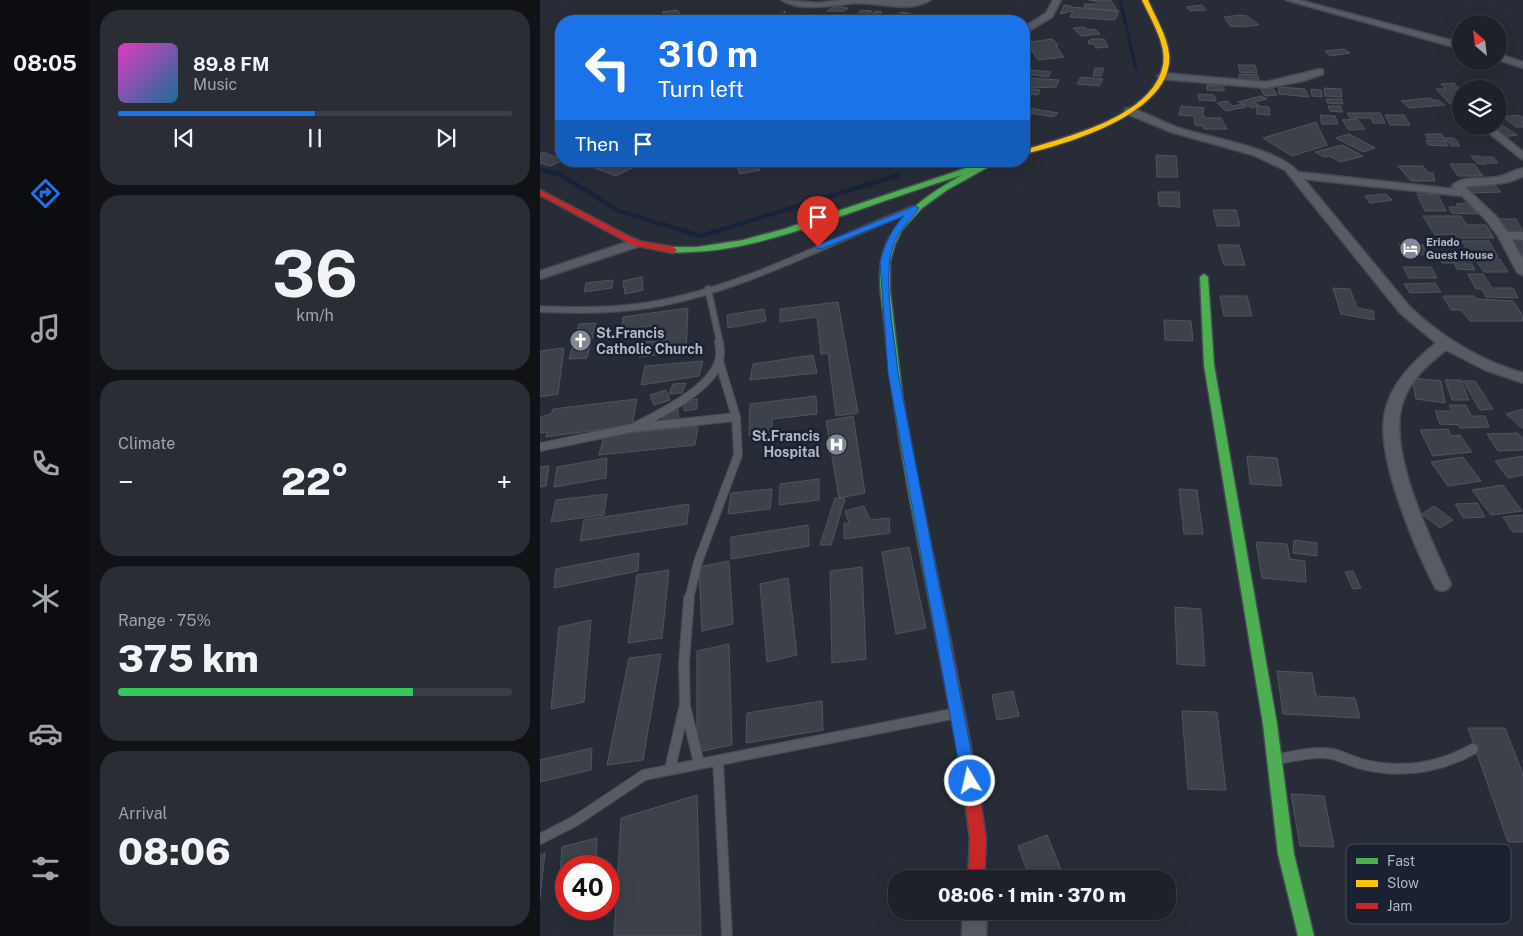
<!DOCTYPE html>
<meta charset="utf-8">
<style>
body{margin:0;font-family:"Public Sans",sans-serif;background:#2a2e34;color:#f1f3f6;height:100vh;display:flex;flex-direction:column;font-size:19px;white-space:nowrap}
*{box-sizing:border-box;margin:0}
p{font-size:16px;color:#a0a3a8}
.icon{flex:none;width:28px;height:28px;fill:none;stroke:currentColor;stroke-width:2;stroke-linecap:round;stroke-linejoin:round}
.map{position:relative;flex:1;overflow:hidden}
.panel{display:flex;flex-direction:column;gap:10px;padding:10px;background:#101216;width:450px}
.panel>*{flex:none}
.hud{position:absolute;left:15px;top:15px;width:475px;height:152px;border-radius:20px;box-shadow:0 5px 20px #0002,0 0 0 1px #3b3e45;background:#1a73e8;color:#fff;overflow:hidden}
.needle{width:32px;rotate:332deg}
.fabs{position:absolute;left:912px;top:15px;display:grid;gap:10px}
.fabs a{display:grid;place-items:center;width:55px;height:55px;border-radius:50%;background:#1d2128;box-shadow:0 5px 20px #0002,0 0 0 1px #3b3e45;font-size:25px}
.speed{position:absolute;left:15px;top:855px;display:flex;gap:10px;font-size:25px;font-weight:700;text-align:center}
.speed>*{display:grid;place-content:center;width:65px;height:65px;border-radius:50%;background:#1d2128;box-shadow:0 5px 20px #0002,0 0 0 1px #3b3e45;line-height:1}
.speed .limit{border:8px solid #d22;background:#fff;color:#111}
.pin{position:absolute;display:grid;place-items:center;width:42px;height:42px;color:#fff;margin:-51px -21px;border-radius:50% 50% 50% 0;rotate:-45deg;box-shadow:0 0 5px #0007}
.pin .icon{rotate:45deg}
.me{position:absolute;width:55px;margin:-28px;rotate:351deg;stroke-linejoin:round;filter:drop-shadow(0 0 4px #0008)}
.turn{display:flex;align-items:center;gap:18px;height:105px;padding:0 20px;font-size:22px}
.turn .icon{width:65px;height:65px;stroke-width:2.5}
.turn b{display:block;font-size:35px;line-height:42px}
.then{display:flex;align-items:center;height:48px;padding:0 20px;background:#0003;gap:10px;font-size:19px}
.big{font-size:38px;font-weight:800;line-height:1.1}
.panel .card{flex:1;display:flex;flex-direction:column;justify-content:center;gap:8px;min-width:0;padding:0 18px;border-radius:20px;background:#2a2e34}
.panel .dial{align-items:center;gap:0}
.dial b{font-size:65px;line-height:1}
.song{display:flex;align-items:center;gap:15px}
.cover{width:60px;height:60px;border-radius:8px;background:linear-gradient(135deg,hsl(310 70% 55%),hsl(200 70% 35%))}
.played{height:5px;border-radius:2px;background:linear-gradient(90deg,#1a73e8 50%,#3b3e45 50%)}
.keys{display:flex;justify-content:space-around;direction:ltr}
.heat{display:flex;justify-content:space-between;align-items:center;font-size:28px;direction:ltr}
.charge{height:8px;border-radius:4px;background:linear-gradient(90deg,#34c759 75%,#3b3e45 0)}
.trip{position:absolute;left:348px;top:870px;width:288px;height:50px;border-radius:20px;background:#1d2128;box-shadow:0 5px 20px #0002,0 0 0 1px #3b3e45;font-weight:800;line-height:50px;text-align:center}
main{display:flex;flex:1;min-height:0}
.dock{display:flex;flex-direction:column;width:90px;justify-content:space-around;align-items:center;background:#0c0d10;color:#a0a3a8}
.dock .icon{width:35px;height:35px}
.dock .selected{color:#1a73e8}
.dock b{font-size:22px;color:#f1f3f6}
.map>svg:first-child{display:block}
.lines{fill:none;stroke-linecap:round;stroke-linejoin:round}
.stream-far1{stroke:#16233b;stroke-width:3}
.stream{stroke:#16233b;stroke-width:4.5}
.building{fill:#3c414a;stroke:#4f545e}
.lane-far2-casing{stroke:#444953;stroke-width:8}
.lane-far1-casing{stroke:#444953;stroke-width:10}
.lane-casing{stroke:#444953;stroke-width:12}
.street-casing{stroke:#444953;stroke-width:3}
.fast-casing{stroke:#444953;stroke-width:3}
.slow-casing{stroke:#444953;stroke-width:3}
.jam-casing{stroke:#444953;stroke-width:3}
.path{stroke:#595e66;stroke-width:2;stroke-dasharray:2 2;stroke-linecap:butt}
.lane-far2{stroke:#575b64;stroke-width:5.5}
.lane-far1{stroke:#575b64;stroke-width:8}
.lane{stroke:#575b64;stroke-width:10}
.street{fill:#575b64;fill-rule:evenodd}
.fast{fill:#4caf50;fill-rule:evenodd}
.slow{fill:#ffc107;fill-rule:evenodd}
.jam{fill:#c62828;fill-rule:evenodd}
.route{fill:#1a73e8;stroke:#114b97}
.labels{text-anchor:middle;stroke-width:5;stroke-linejoin:round;paint-order:stroke}
.far-poi-label{font-size:11px;font-weight:bold;fill:#b0b8c8;stroke:#1a2231;text-anchor:start}
.poi-label{font-size:14px;font-weight:bold;fill:#b0b8c8;stroke:#1a2231;text-anchor:start}
.key{fill:#1a2231;stroke:#474f5e;stroke-width:1}
.key-label{font-size:14px;fill:#b0b8c8}
</style>
<main>
<nav class="dock">
<b>08:05</b>
<svg class="icon selected" aria-label="directions" viewBox="0 0 24 24"><path d="M12 3l9 9-9 9-9-9zM9 14v-3h6M13 9l2 2-2 2"/></svg>
<svg class="icon" aria-label="music" viewBox="0 0 24 24"><path d="M9 18V5l10-2v13"/><circle cx="6" cy="18" r="3"/><circle cx="16" cy="16" r="3"/></svg>
<svg class="icon" aria-label="phone" viewBox="0 0 24 24"><path d="M5 4h4l2 5-3 2q2 4 5 5l2-3 5 2v4C11 20 4 13 5 4z"/></svg>
<svg class="icon" aria-label="climate" viewBox="0 0 24 24"><path d="M12 3v18M4 7l16 10M4 17L20 7"/></svg>
<svg class="icon" aria-label="car" viewBox="0 0 24 24"><path d="M5 17H2v-5l4-1 3-4h7l3 4 3 1v5h-3M9 17h6M6 11h13"/><circle cx="7" cy="17" r="2"/><circle cx="17" cy="17" r="2"/></svg>
<svg class="icon" aria-label="filters" viewBox="0 0 24 24"><path d="M4 7h16M4 17h16"/><circle cx="9" cy="7" r="2"/><circle cx="15" cy="17" r="2"/></svg>
</nav>
<section class="panel">
<div class="card">
<div class="song"><i class="cover"></i><div><b>89.8 FM</b><p>Music</p></div></div>
<div class="played"></div>
<div class="keys"><svg class="icon" aria-label="previous" viewBox="0 0 24 24"><path d="M18 5L8 12l10 7zM5 5v14"/></svg><svg class="icon" aria-label="pause" viewBox="0 0 24 24"><path d="M8 5v14M16 5v14"/></svg><svg class="icon" aria-label="next" viewBox="0 0 24 24"><path d="M6 5l10 7-10 7zM19 5v14"/></svg></div>
</div>
<div class="card dial"><b>36</b><p>km/h</p></div>
<div class="card"><p>Climate</p>
<div class="heat"><a>−</a><b class="big">22°</b><a>+</a></div>
</div>
<div class="card"><p>Range · 75%</p><b class="big">375 km</b><div class="charge"></div></div>
<div class="card"><p>Arrival</p><b class="big">08:06</b></div>
</section>
<div class="map">
<svg width="983" height="936" viewBox="0 0 983 936">
<rect width="100%" height="100%" fill="#272c36"/>
<g class="lines">
<!-- stream-far1 -->
<path class="stream-far1" d="M580,0L596,69"/>
<!-- stream -->
<path class="stream" d="M0,170L19,174L79,211L161,236L359,175"/>
</g>
<!-- building -->
<path class="building" d="M549,0H571L577,11L545,8L544,4H559V2Z
M524,5L531,6L530,7L579,11L575,20L530,17L533,11L520,14Z
M662,5L666,10L650,11L646,7Z
M295,6L308,8L304,11H287Z
M137,10L141,15L122,17L120,15L124,14L122,12Z
M321,10L332,11L324,19H313Z
M335,11L342,12L334,20H326Z
M362,12L379,16L372,19L363,16L354,21L348,20Z
M700,15L707,16L719,25L702,27L690,26L684,17Z
M545,27L548,30L555,29L560,34L541,36L533,28Z
M512,39L518,45L516,46L524,57L498,60L491,49L484,51V43Z
M552,39H564L568,47L556,48L554,44H549L548,41Z
M804,49L810,53L790,56L785,51Z
M698,65H715L717,73L700,72Z
M555,68H564L561,76H553Z
M491,70L511,72L508,77L487,74Z
M699,74L718,75L719,83L699,82Z
M541,77L563,79L559,86L537,84Z
M489,78L519,80L516,87L491,88V85H485Z
M914,83L921,91V103L910,104L896,89H906L901,84Z
M667,85H684V91L667,90Z
M731,85L737,95L725,96L719,86Z
M739,87L765,89L769,97L739,94Z
M784,88L801,89L802,97L785,96Z
M484,89L500,90L498,95L484,93Z
M771,89L781,90L782,97L772,96Z
M658,94L674,95L676,101L659,100Z
M721,96L727,99L713,102L719,105L713,108L698,102Z
M889,98L893,100H898L905,105L869,108L861,101Z
M786,99H802L803,104L787,103Z
M687,101L693,106L702,104L706,107L686,111L677,103Z
M641,106L664,108L663,115L666,118H681L687,129H664L663,126L655,125L654,116L639,115Z
M717,106L729,107L730,115L717,114Z
M788,106H800L803,112L790,111Z
M484,107L518,113L513,117L484,112Z
M807,113H840L845,123H833L831,118H810Z
M780,115L795,116L798,124H782Z
M845,115H864L870,125H850Z
M979,115L983,118V127H976L963,117Z
M817,119L825,129L809,130L802,120Z
M776,122L787,145L752,156L723,138Z
M963,126L977,135L963,137L950,128Z
M809,134L835,148L823,152L796,138Z
M885,134H902L904,138H913L917,141L920,146H911L908,141H904L902,138H887Z
M886,140H900L906,142L908,146L888,145Z
M802,145L823,156L800,162L790,156L784,157L775,152Z
M3,152L21,159V161L11,166L0,163V154Z
M616,155L636,156L638,177H617Z
M931,156H940L947,164H938Z
M943,157H953L958,163H948Z
M63,161L81,164L87,161L98,165L76,176L52,167Z
M204,161H230L232,164L218,167L220,170L200,174L197,167L205,166Z
M910,164H934L943,176H918Z
M858,166H883L888,173H893L895,181H871Z
M953,183L961,192L929,193L922,185Z
M618,192H639L640,207L619,206Z
M846,194L852,200L830,203L825,196Z
M877,194L898,195L906,211H885Z
M926,203L938,214L912,213L909,207H919L916,204Z
M673,210H696L700,226H677Z
M883,216H921L927,225H946L954,238H917L915,234L895,235Z
M958,219H976L983,232H965Z
M983,238V259L969,239Z
M922,241H949L958,257H932Z
M859,244L883,245L887,255L863,254Z
M678,245H699L705,265H684Z
M911,256L930,257L933,262L925,261L926,264H932L935,270L917,269L914,263H902L900,257L912,258Z
M935,259H960L968,272H944Z
M863,267H891L897,278H869Z
M928,274H943L952,288H973L978,298L946,297L942,289H936Z
M102,277L103,290L85,294L83,281Z
M73,280L72,288L44,292L46,283Z
M895,283L901,292L870,293L864,284Z
M793,288L810,289L817,308L834,311V320L801,314Z
M680,296H707L712,316H684Z
M903,296H934L936,299L973,301L983,316V321H930L921,310H911Z
M298,302L318,413L296,416L288,353L281,354L277,317L240,322V309Z
M148,308L146,351L99,357L102,342L117,341L118,325L81,330L83,317Z
M224,309L226,321L188,328L187,315Z
M624,320L651,321L653,341L625,340Z
M56,323L47,358L29,359L39,324Z
M24,348L18,394L0,397V351Z
M273,355L277,373L210,380L213,364Z
M163,361L159,376L101,385L105,366Z
M872,378L901,381L905,403L876,399Z
M905,380H921L929,400H912Z
M923,381H935L953,409L940,410Z
M146,383L142,393L129,394L133,384Z
M126,390L130,400L114,405L110,395Z
M276,396L277,414L232,419V433L209,436L210,404Z
M97,399L92,425L6,437L7,432L0,433V417L11,414L13,409Z
M157,399V409L144,411V401Z
M909,405H926L931,416H945L949,427L920,428L919,425L900,424L895,411H912Z
M983,409V429L966,414Z
M138,410L139,420L124,423L123,413Z
M313,416L325,493L299,498L286,421Z
M158,426L155,445L59,455L64,436Z
M908,429L911,436L920,435L932,452L893,456L880,430Z
M978,433L983,440V450L958,451L947,434Z
M707,456L737,458L742,486L710,484Z
M983,456V475L968,478L955,461Z
M923,457L941,481L908,486L891,462Z
M67,458L66,478L14,487L17,467Z
M9,466L6,486L0,487V467Z
M279,479V500L239,505L240,484Z
M963,485L982,511L951,515L932,490Z
M232,489L230,509L188,514L191,493Z
M639,489L657,490L663,534H644Z
M67,494L64,515L11,522L16,500Z
M295,498L305,499L291,545H280Z
M937,503L945,517L923,518L915,504Z
M149,504L147,524L40,541L44,520Z
M324,506L330,520L349,518L350,533L304,539V523H309L305,511Z
M894,506L913,520L900,528L882,514Z
M983,515V532H973L963,517Z
M268,525L269,546L191,559V537Z
M754,540L777,543V556L753,553Z
M716,542L747,544L750,559L765,561L766,582L722,578Z
M369,547L386,628L356,634L342,552Z
M99,553L98,571L14,588L16,569Z
M189,561L193,624L162,631L159,567Z
M322,567L326,659L292,663L290,571Z
M129,570L122,638L88,643L97,575Z
M813,571L821,588L813,589L805,572Z
M248,578L257,655L227,662L220,584Z
M635,607L661,609L665,666L637,664Z
M51,620L44,702L11,709L19,627Z
M189,644L192,745L157,752V651Z
M121,654L103,760L67,765L89,658Z
M737,671L772,673L776,696L815,698L820,718L743,714Z
M473,691L479,716L457,720L452,695Z
M282,701L283,730L206,743L207,713Z
M642,711L677,712L686,790L648,789Z
M928,728H965L983,774V842H968Z
M52,748L51,770L0,782V760Z
M751,794L784,796L794,847L760,846Z
M157,795L161,936H74L81,818Z
M507,835L525,879H490L478,846Z
M57,838L56,866H26V900L18,902L22,847Z
M5,853L0,898V855Z"/>
<g class="lines">
<defs>
<path id="lane-far2" d="M168,289L180,343
M0,309C37,311 73,311 110,305C201,290 287,242 373,209"/>
<path id="lane-far1" d="M96,426C120,414 171,389 179,361C181,355 180,348 179,342
M0,447L92,428L196,417
M149,599L158,562L198,455L196,417L179,361"/>
<path id="lane" d="M149,598L144,663L145,706L159,763
M738,759C755,756 774,751 792,754C802,756 811,761 821,764C861,774 897,769 933,749
M178,760L187,936
M130,769L144,708
M0,839L35,821L104,775L412,714"/>
<path id="street" d="M242,0L278,3L303,0H390C372,13 339,3 318,3C298,4 259,13 242,0Z
M513,0H521L512,17L484,34V27L506,13Z
M746,0H759L921,43V49Z
M463,18L474,21H459Z
M959,54L983,62V68L959,60Z
M780,69L783,70V74L763,81L726,88L622,79L617,76L622,73L726,82Z
M589,108C606,112 622,122 639,128C670,138 738,148 758,172L914,189L912,186C922,175 942,180 956,177C966,176 973,170 983,168V176C966,186 944,184 925,187L955,215L968,232H983V240L972,239L983,260V276L977,272L958,236L947,221L922,196L764,179L870,307C903,338 939,360 983,373V383L945,370L906,350C888,364 870,380 863,402C846,450 891,539 911,584L908,589L902,591L896,589C875,549 835,456 845,412C851,383 874,361 896,343L860,313L745,170L713,155L631,132L585,113V109Z
M940,126H952L983,152V160Z
M96,239L102,243L100,246L0,279V271Z
M423,911H447L446,936H422Z"/>
<path id="fast" d="M447,161H459L407,190L382,208L362,230L355,244L350,262V290L363,400L378,481L411,643L409,647L404,649L399,647L397,643C378,539 355,435 345,329C343,305 336,277 343,253C354,216 390,193 422,175C385,187 349,199 313,212C261,230 206,250 151,252C143,252 134,254 129,250L133,247H157L203,240L244,229Z
M664,274L668,277L674,365L737,724L754,854L774,936H758L738,854L723,724L664,365L660,277Z"/>
<path id="slow" d="M602,0H608C616,19 632,43 629,64C622,116 527,144 484,154V150C526,137 613,117 623,65C627,44 610,18 602,0Z"/>
<path id="jam" d="M0,190L98,241L133,247L137,250L133,253L93,245L0,195Z
M404,637L409,639L411,643L434,763L446,838L444,879H428L430,838L420,763L397,643L399,639Z"/>
</defs>
<!-- lane-far2 casing -->
<use href="#lane-far2" class="lane-far2-casing"/>
<!-- lane-far1 casing -->
<use href="#lane-far1" class="lane-far1-casing"/>
<!-- lane casing -->
<use href="#lane" class="lane-casing"/>
<!-- street casing -->
<use href="#street" class="street-casing"/>
<!-- fast casing -->
<use href="#fast" class="fast-casing"/>
<!-- slow casing -->
<use href="#slow" class="slow-casing"/>
<!-- jam casing -->
<use href="#jam" class="jam-casing"/>
<!-- path -->
<path class="path" d="M124,18L137,21
M230,21L246,11
M265,21L276,17"/>
<!-- lane-far2 -->
<use href="#lane-far2" class="lane-far2"/>
<!-- lane-far1 -->
<use href="#lane-far1" class="lane-far1"/>
<!-- lane -->
<use href="#lane" class="lane"/>
<!-- street -->
<use href="#street" class="street"/>
<!-- fast -->
<use href="#fast" class="fast"/>
<!-- slow -->
<use href="#slow" class="slow"/>
<!-- jam -->
<use href="#jam" class="jam"/>
</g>
<!-- route -->
<path class="route" d="M375,206L379,208C370,221 358,231 353,246C342,277 355,339 358,373L437,781L435,786L430,789L424,786L422,781L348,373L340,262C345,244 351,230 364,216L281,249L273,247Z"/>
<!-- icons -->
<defs>
<symbol id="hotel-disc" viewBox="-11 -11 22 22"><circle r="9.5" fill="#808795" stroke="#1a2231"/><path d="M-6-4.5h1.5V1H6V5H4.5V3h-9V5H-6ZM-4 0a1.8 1.8 0 1 1 3.6 0ZM.5 0V-2.5h3Q6-2.5 6 0Z" fill="#fff"/></symbol>
<symbol id="church-disc" viewBox="-11 -11 22 22"><circle r="9.5" fill="#808795" stroke="#1a2231"/><path d="M-1.2-6h2.4v3.5h3.3v2.4h-3.3V6h-2.4V-.1h-3.3v-2.4h3.3Z" fill="#fff"/></symbol>
<symbol id="hospital-disc" viewBox="-11 -11 22 22"><circle r="9.5" fill="#808795" stroke="#1a2231"/><path d="M-5-5h3v3.5h4V-5h3V5h-3V1.5h-4V5h-3Z" fill="#fff"/></symbol>
</defs>
<g fill-rule="evenodd">
<use href="#hotel-disc" x="858" y="236" width="25" height="25"/>
<use href="#church-disc" x="28" y="328" width="25" height="25"/>
<use href="#hospital-disc" x="284" y="432" width="25" height="25"/>
</g>
<g class="labels">
<!-- far-poi labels -->
<g class="far-poi-label">
<text x="886" y="246">Eriado<tspan x="886" dy="13">Guest House</tspan></text>
</g>
<!-- poi labels -->
<g class="poi-label">
<text x="56" y="338">St.Francis<tspan x="56" dy="16">Catholic Church</tspan></text>
<text x="280" y="441" text-anchor="end">St.Francis<tspan x="280" dy="16">Hospital</tspan></text>
</g>
</g>
<!-- legend -->
<rect x="806" y="844" width="165" height="80" rx="8" class="key"/>
<rect x="816" y="858" width="22" height="6" fill="#4caf50"/>
<rect x="816" y="880" width="22" height="7" fill="#ffc107"/>
<rect x="816" y="903" width="22" height="6" fill="#c62828"/>
<g class="key-label">
<text x="847" y="866">Fast</text>
<text x="847" y="888">Slow</text>
<text x="847" y="911">Jam</text>
</g>
</svg>
<div class="fabs">
<a><svg class="needle" viewBox="-14 -14 28 28"><path d="M0-13l5 13h-10z" fill="#e53935"/><path d="M0 13l5-13h-10z" fill="#a0a3a8"/></svg></a>
<a><svg class="icon" aria-label="layers" viewBox="0 0 24 24"><path d="M12 4l9 5-9 5-9-5zM3 14l9 5 9-5"/></svg></a>
</div>
<div class="speed"><div class="limit">40</div></div>
<div class="pin" style="left:278px;top:247px;background:#d93025"><svg class="icon" aria-label="arrive" viewBox="0 0 24 24"><path d="M6 21V4h12l-3 4 3 4H6"/></svg></div>
<svg class="me" style="left:430px;top:781px" viewBox="-20 -20 40 40"><circle r="17" fill="#1a73e8" stroke="#fff" stroke-width="3"/><path d="M0-11L8 9 0 5-8 9z" fill="#fff"/></svg>
<div class="trip">08:06 · 1 min · 370 m</div>
<div class="hud">
<div class="turn"><svg class="icon" aria-label="left" viewBox="0 0 24 24"><path d="M17 20v-9H6M10 6l-5 5 5 5"/></svg><div><b>310 m</b>Turn left</div></div>
<div class="then">Then<svg class="icon" aria-label="arrive" viewBox="0 0 24 24"><path d="M6 21V4h12l-3 4 3 4H6"/></svg></div>
</div>
</div>
</main>
